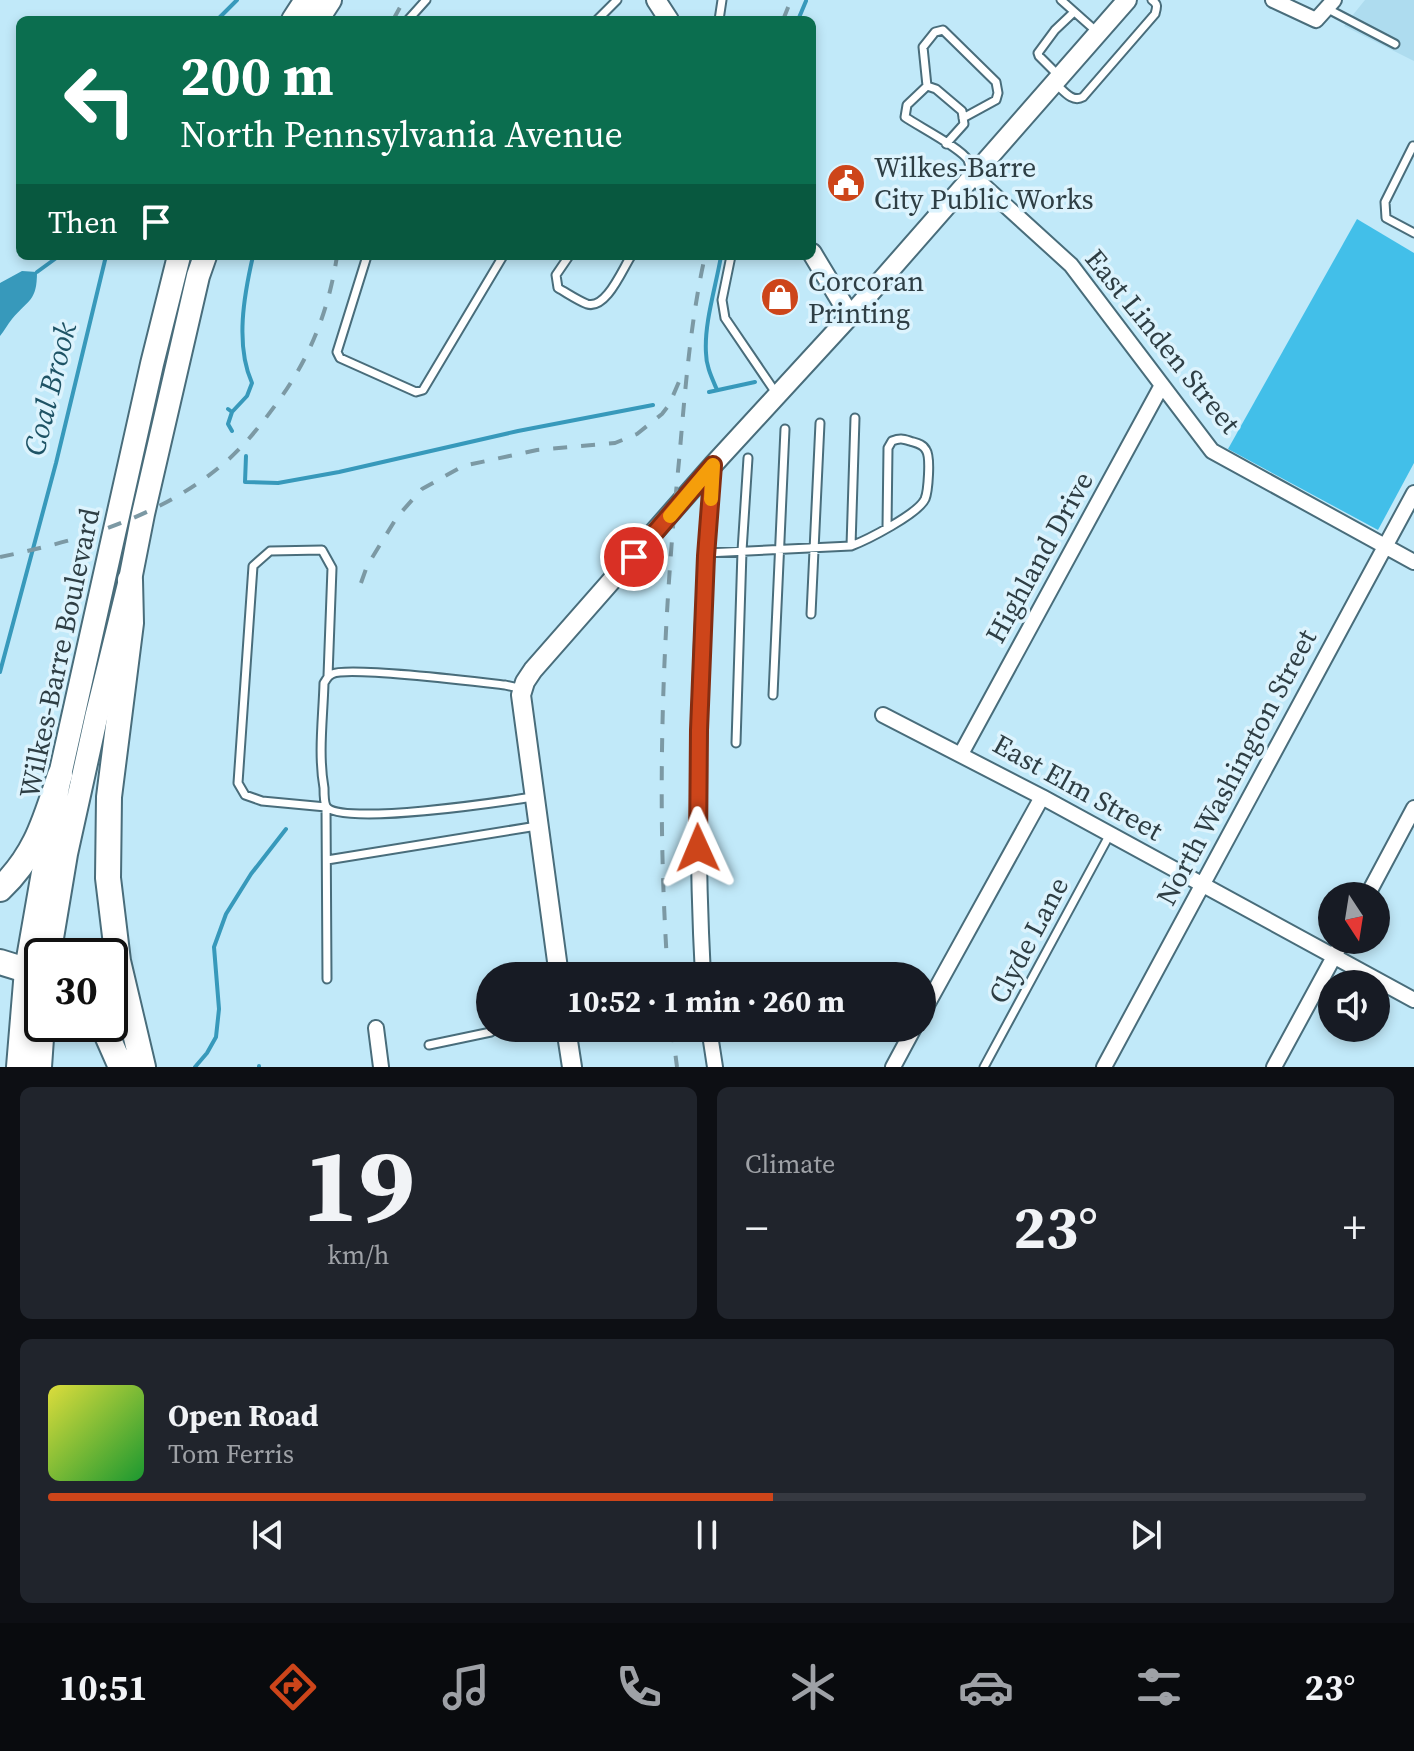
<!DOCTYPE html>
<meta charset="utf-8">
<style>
body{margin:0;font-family:"Source Serif 4",serif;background:#20242c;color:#f1f3f6;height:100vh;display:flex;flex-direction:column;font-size:30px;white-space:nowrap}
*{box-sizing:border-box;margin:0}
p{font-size:26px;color:#9ea1a6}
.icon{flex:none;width:44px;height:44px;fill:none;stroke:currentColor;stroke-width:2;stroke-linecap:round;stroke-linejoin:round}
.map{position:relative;height:1067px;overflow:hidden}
.drawer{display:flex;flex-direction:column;gap:20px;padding:20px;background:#0d0f14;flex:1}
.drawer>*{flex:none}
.banner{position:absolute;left:16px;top:16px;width:800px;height:244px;border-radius:12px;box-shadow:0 4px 12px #0003;background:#0b6e4f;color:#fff;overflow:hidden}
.needle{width:52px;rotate:168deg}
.controls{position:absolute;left:1318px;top:882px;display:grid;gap:16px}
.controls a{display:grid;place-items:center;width:72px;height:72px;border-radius:50%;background:#171b24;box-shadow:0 4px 12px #0003;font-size:40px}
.speed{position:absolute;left:24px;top:938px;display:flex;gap:16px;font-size:40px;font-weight:700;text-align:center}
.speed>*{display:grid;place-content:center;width:104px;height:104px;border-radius:50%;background:#171b24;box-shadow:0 4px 12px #0003;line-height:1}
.speed .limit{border:4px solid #111;border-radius:12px;background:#fff;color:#111}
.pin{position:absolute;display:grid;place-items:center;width:68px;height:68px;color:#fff;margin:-34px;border:4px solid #fff;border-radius:50%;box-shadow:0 2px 8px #0007}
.me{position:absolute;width:88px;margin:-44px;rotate:359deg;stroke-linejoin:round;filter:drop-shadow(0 0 6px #0008)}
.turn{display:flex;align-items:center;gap:28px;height:168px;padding:0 32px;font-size:36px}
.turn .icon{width:104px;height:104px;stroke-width:2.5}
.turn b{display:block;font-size:56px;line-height:68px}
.then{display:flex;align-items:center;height:76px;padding:0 32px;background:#0003;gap:16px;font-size:30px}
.big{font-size:60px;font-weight:700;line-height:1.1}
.drawer .card{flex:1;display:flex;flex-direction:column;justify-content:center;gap:12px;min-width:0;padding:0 28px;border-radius:12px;background:#20242c}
.drawer .dial{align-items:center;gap:0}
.dial b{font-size:104px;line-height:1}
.song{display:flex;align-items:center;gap:24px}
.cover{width:96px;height:96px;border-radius:12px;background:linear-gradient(135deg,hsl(60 70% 55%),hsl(130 70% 35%))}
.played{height:8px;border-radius:4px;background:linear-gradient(90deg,#cd451a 55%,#363941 55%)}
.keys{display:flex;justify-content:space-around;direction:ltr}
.heat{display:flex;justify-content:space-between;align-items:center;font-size:44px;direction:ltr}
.drawer .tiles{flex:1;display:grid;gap:20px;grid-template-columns:1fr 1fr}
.card:last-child{grid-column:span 2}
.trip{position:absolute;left:476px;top:962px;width:460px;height:80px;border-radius:40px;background:#171b24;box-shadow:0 4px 12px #0003;font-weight:700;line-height:80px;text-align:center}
.tabs{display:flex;height:128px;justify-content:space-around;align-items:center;background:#090b0e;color:#9ea1a6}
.tabs .icon{width:56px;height:56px}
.tabs .selected{color:#cd451a}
.tabs b{font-size:36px;color:#f1f3f6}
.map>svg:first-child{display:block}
.built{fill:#aedcef}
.green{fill:#42bfe9}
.water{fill:#3799bb}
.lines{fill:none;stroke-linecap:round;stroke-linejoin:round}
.stream{stroke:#3799bb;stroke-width:4}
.lane-casing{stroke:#496d7b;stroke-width:11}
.street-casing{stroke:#496d7b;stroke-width:18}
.secondary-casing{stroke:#496d7b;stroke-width:22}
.primary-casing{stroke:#496d7b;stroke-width:26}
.highway-casing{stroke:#496d7b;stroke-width:28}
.lane{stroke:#fff;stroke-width:7}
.street{stroke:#fff;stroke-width:14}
.secondary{stroke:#fff;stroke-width:18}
.primary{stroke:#fff;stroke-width:22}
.highway{stroke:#fff;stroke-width:24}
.rail{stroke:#7c99a4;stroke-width:4;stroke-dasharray:14 14;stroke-linecap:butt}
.route-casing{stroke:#852d11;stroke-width:20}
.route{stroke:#cd451a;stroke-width:14}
.slow{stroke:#f59e0b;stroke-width:14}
.labels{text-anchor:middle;stroke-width:7;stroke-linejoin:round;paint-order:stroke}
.poi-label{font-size:28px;fill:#2e3e44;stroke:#dcf3fd;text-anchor:start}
.street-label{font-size:28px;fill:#2e3e44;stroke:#dcf3fd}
.water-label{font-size:30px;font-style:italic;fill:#1e5365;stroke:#dcf3fd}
</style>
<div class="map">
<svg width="1414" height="1067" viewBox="0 0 1414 1067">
<rect width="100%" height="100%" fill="#c1e9f9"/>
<!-- built -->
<path class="built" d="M1365,0H1414V61L1344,26Z"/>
<!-- green -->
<path class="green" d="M1357,219L1414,253V463L1378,530L1228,449Z"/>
<!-- water -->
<path class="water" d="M22,271L37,272C37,301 29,299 12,319C8,324 4,331 0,336V283Z"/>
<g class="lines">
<!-- stream -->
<path class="stream" d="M217,20L237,0
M798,20L806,1
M37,272L59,256
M717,390C712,378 706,366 706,353C704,323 716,286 721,256
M709,392L755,382
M228,409L232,412L228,424L232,431
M232,412L247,396L252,383C235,345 244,295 253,256
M246,456L245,482L278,483L339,472L518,431L653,405
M0,672L56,463L106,256
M195,1067L207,1053L216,1037L219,1009L214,947L226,914L251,874L286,829
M259,1067V1066"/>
<defs>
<path id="lane" d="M1061,0L1096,31
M1326,8L1395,44
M408,20L426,0
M597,20L617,0
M719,20L722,0
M1059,76L1039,56L1038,53L1055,30L1074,12
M1056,84C1064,91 1072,103 1083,97L1155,14C1157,7 1158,4 1152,0
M927,86L923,47L935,32L943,30L996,82L998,93L996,100L963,118
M946,144L964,124L962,111L936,89L927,86L907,105L905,117C918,126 961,148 968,160C969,163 971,170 972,173
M1413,146L1385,202L1386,218L1414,233
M367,256L337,352L340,358L416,392L423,390L503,256
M569,256L556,275L558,288C567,293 577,300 587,304C606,310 622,270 631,256
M731,256L722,300L725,318L776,393
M851,546L855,418
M706,553L851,546C867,540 918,514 925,499C928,492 931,457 926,450C923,444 916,443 910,441C903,439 900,438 892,441L888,448L887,528
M811,614L820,423
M523,689L505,685C479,682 347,666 332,674C327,676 327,679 324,683C323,718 318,754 324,788C324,793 324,802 326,806C337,827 507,801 533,797
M773,695L785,429
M736,743L742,551L748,458
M327,860L537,826
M327,979L326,807L262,801L245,795L238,783L253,566L270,551L322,550L332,568L328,676
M429,1045L491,1032L496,1028
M984,1067L1110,834"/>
<path id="street" d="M1273,0L1316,20L1334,0
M972,175L1071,265L1212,451L1414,562
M883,715L1042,797L1414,1000
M961,754L1162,385
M1367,896L1414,808
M703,976C694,806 699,635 713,465
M922,1014L1042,797
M376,1028L381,1067
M709,1028L715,1067
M893,1067L914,1028
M1104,1067L1414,493
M1274,1067L1343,940"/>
<path id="secondary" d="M656,0L669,20
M812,253L850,316
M559,976L521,695L525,682L533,670L713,465L850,316L1127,0
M566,1028L572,1067"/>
<path id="primary" d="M293,20L306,0
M317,20L330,0
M49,956L66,854L96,718L130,580L143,514L198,276L205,256
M18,1067L26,970L60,775L152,364L179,256
M40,1067L43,1024"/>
<path id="highway" d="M130,580L131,623L109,797L108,878L118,961L143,1067
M0,889C36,855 45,820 60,775
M0,962L42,975
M102,1024L121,1067"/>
</defs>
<!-- lane casing -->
<use href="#lane" class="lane-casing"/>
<!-- street casing -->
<use href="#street" class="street-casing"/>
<!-- secondary casing -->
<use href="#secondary" class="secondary-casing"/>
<!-- primary casing -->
<use href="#primary" class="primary-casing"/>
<!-- highway casing -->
<use href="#highway" class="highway-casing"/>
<!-- lane -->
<use href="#lane" class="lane"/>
<!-- street -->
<use href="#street" class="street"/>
<!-- secondary -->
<use href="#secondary" class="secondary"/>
<!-- primary -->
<use href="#primary" class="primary"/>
<!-- highway -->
<use href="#highway" class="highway"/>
<!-- rail -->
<path class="rail" d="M393,20L404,0
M783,20L791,0
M0,557C78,541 160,517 222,465C246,445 264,421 282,396C312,353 329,308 337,256
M361,583L367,566L397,517L422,489L463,466L537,450L615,443L637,434L662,414L669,405L681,377
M668,976C656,804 662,632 679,461C685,392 690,323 705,256
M672,1028L677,1067"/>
</g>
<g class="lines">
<defs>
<path id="route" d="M634,557L713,465L706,556L699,730L698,848"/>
</defs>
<!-- route casing -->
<use href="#route" class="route-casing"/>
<!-- route -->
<use href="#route" class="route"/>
<!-- slow -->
<path class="slow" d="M670,516L713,465L711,499"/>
</g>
<!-- icons -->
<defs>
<symbol id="civic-disc" viewBox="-11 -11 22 22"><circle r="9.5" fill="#cd451a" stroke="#dcf3fd"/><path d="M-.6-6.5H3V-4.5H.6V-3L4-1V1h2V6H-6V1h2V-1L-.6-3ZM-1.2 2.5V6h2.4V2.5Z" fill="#fff"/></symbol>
<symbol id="shop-disc" viewBox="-11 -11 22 22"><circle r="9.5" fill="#cd451a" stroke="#dcf3fd"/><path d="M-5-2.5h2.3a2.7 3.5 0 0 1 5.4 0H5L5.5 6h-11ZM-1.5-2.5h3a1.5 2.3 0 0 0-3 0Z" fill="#fff"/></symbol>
</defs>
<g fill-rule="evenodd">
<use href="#civic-disc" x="824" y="161" width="44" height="44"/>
<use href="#shop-disc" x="758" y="275" width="44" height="44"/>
</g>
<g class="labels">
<!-- poi labels -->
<g class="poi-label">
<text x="874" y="177">Wilkes-Barre<tspan x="874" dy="32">City Public Works</tspan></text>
<text x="808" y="291">Corcoran<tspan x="808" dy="32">Printing</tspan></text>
</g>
<!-- street labels -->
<g class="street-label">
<text transform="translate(1163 341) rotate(51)" y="10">East Linden Street</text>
<text transform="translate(1039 557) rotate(-61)" y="10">Highland Drive</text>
<text transform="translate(59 653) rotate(-78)" y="10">Wilkes-Barre Boulevard</text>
<text transform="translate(1236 767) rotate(-62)" y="10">North Washington Street</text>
<text transform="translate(1078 787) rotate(29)" y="10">East Elm Street</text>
<text transform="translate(1028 940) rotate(-62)" y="10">Clyde Lane</text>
</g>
<!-- water labels -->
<g class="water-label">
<text transform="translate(50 389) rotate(-76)" y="10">Coal Brook</text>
</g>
</g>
</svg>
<div class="controls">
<a><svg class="needle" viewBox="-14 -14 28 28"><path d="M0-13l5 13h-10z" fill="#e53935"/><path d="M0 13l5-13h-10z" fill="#9ea1a6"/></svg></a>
<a><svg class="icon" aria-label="sound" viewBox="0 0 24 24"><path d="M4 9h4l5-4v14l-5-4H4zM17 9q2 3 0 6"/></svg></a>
</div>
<div class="speed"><div class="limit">30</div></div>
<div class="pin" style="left:634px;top:557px;background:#d93025"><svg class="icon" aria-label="arrive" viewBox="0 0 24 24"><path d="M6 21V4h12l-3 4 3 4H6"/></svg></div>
<svg class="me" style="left:698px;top:848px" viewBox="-20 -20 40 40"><path d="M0-17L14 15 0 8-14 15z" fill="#cd451a" stroke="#fff" stroke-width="4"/></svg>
<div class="trip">10:52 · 1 min · 260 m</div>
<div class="banner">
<div class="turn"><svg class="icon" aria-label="left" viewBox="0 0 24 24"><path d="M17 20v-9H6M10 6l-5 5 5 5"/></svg><div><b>200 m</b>North Pennsylvania Avenue</div></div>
<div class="then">Then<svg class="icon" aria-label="arrive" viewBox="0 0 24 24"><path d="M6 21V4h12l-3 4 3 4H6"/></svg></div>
</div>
</div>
<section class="drawer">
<div class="tiles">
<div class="card dial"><b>19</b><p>km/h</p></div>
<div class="card"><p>Climate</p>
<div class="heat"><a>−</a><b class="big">23°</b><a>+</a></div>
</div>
<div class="card">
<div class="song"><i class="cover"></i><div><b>Open Road</b><p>Tom Ferris</p></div></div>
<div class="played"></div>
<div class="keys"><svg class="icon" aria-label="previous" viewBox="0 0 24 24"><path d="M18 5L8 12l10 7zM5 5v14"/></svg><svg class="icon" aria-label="pause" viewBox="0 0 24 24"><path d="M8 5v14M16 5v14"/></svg><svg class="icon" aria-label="next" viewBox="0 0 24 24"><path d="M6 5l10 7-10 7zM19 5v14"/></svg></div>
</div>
</div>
</section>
<nav class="tabs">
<b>10:51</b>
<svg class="icon selected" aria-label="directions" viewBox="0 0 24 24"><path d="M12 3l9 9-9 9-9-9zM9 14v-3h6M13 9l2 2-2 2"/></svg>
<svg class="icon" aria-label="music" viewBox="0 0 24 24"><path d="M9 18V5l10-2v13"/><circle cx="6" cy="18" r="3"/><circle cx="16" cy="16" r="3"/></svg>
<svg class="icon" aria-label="phone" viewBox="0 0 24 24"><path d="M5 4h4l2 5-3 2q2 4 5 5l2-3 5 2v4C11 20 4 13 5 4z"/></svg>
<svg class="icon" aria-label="climate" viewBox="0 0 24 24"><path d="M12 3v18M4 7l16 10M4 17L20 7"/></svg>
<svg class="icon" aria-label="car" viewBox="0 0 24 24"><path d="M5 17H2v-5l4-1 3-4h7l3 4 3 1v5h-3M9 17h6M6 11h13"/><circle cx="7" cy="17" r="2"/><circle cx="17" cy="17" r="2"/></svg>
<svg class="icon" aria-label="filters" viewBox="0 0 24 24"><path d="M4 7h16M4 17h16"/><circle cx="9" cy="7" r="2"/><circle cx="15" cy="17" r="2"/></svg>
<b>23°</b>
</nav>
